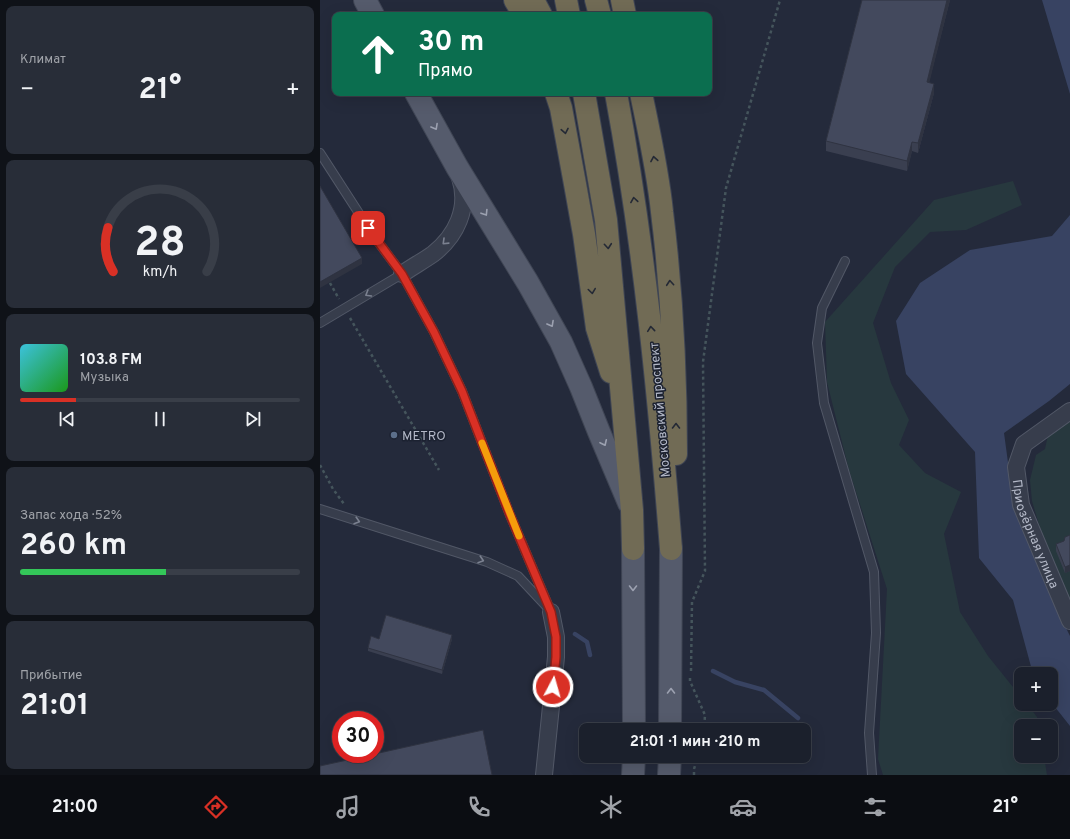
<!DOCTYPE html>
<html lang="ru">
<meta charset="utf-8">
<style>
body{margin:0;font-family:Overpass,sans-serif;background:#282d38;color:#f1f3f6;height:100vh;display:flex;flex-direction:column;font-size:15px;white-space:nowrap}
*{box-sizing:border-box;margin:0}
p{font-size:13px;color:#a0a3a9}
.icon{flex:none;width:22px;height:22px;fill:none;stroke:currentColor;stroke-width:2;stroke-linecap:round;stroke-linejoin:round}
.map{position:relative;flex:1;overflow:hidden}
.panel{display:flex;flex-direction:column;gap:6px;padding:6px;background:#0f1218;width:320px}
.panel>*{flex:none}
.hud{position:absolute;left:12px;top:12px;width:380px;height:84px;border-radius:8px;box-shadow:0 4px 16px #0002,0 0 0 1px #393e48;background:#0b6e4f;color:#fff;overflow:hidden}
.tools{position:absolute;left:694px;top:667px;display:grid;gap:8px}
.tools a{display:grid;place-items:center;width:44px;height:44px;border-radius:8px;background:#1b202c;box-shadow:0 4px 16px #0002,0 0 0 1px #393e48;font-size:20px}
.speed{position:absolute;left:12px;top:711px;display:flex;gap:8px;font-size:20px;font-weight:700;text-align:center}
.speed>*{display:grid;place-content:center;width:52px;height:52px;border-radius:50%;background:#1b202c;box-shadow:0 4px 16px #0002,0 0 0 1px #393e48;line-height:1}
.speed .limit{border:6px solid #d22;background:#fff;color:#111}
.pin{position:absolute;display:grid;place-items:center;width:34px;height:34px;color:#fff;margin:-17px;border-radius:8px;box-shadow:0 2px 6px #0006}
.me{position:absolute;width:44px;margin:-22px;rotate:6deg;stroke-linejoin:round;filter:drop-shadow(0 0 3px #0008)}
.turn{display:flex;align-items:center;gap:14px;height:84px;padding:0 20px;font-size:18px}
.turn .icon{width:52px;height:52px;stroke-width:2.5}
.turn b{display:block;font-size:28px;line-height:34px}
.big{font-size:30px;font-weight:700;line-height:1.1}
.panel .tile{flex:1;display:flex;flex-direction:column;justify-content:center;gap:6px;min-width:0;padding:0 14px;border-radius:8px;background:#282d38}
.panel .dial{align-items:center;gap:0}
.dial svg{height:104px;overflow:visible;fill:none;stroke:#393e48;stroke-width:7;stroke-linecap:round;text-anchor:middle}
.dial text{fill:#f1f3f6;stroke:none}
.song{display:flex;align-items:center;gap:12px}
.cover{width:48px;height:48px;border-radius:6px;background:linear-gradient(135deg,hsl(190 70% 55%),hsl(120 70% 35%))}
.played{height:4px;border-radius:2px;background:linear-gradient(90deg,#d93025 20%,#393e48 20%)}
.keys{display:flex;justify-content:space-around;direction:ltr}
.heat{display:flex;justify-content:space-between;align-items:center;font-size:22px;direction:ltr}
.charge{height:6px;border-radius:3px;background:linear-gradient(90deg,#34c759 52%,#393e48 0)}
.trip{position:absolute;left:259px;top:723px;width:232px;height:40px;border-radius:8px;background:#1b202c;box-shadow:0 4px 16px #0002,0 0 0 1px #393e48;font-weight:700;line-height:40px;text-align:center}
.tabs{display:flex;height:64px;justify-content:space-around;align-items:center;background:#0b0d12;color:#a0a3a9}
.tabs .icon{width:28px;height:28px}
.tabs .active{color:#d93025}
.tabs b{font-size:18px;color:#f1f3f6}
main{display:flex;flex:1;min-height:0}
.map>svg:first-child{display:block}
.green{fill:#27383e}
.water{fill:#384362}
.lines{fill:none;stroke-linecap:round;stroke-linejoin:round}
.stream{stroke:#384362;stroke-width:4.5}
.lane-casing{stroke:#525867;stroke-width:10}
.street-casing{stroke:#525867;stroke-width:18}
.primary-casing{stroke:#404655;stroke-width:24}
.highway-casing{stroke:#3f4554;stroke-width:24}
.path{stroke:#45555c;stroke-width:2.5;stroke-dasharray:3 3;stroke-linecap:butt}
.lane{stroke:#373d4c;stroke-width:8}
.street{stroke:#373d4c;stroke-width:16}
.primary{stroke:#555b6c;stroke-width:22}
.highway{stroke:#716b55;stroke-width:22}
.wall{fill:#3a3f50}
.shaded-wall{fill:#2f3341}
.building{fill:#43495d;stroke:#2f3341}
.oneway{stroke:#9ca1b0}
.oneway2{stroke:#242935}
.oneway3{stroke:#7b8190}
.route-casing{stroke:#8d1f18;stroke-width:10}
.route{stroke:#d93025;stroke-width:7}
.slow{stroke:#f59e0b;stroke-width:7}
.service-dot{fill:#5c6f8a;stroke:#1c2231;stroke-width:1.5}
.labels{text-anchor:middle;stroke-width:3;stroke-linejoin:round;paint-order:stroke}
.street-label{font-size:13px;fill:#b3b8c7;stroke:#1c2231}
.poi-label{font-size:13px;fill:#b3b8c7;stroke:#1c2231;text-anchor:start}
</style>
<main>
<section class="panel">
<div class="tile"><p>Климат</p>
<div class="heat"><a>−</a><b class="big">21°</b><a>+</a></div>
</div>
<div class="tile dial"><svg viewBox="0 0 100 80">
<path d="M14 69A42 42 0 1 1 86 69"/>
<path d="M14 69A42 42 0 0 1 10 35" stroke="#d93025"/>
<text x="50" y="56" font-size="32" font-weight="700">28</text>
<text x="50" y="72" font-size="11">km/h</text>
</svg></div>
<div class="tile">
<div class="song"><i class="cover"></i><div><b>103.8 FM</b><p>Музыка</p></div></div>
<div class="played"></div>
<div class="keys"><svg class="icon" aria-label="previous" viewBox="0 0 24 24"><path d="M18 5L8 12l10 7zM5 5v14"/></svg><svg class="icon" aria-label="pause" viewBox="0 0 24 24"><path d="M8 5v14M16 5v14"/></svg><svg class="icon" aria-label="next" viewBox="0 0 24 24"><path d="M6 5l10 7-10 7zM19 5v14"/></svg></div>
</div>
<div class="tile"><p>Запас хода · 52%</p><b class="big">260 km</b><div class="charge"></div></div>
<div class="tile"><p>Прибытие</p><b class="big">21:01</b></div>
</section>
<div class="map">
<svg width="750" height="775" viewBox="0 0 750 775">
<rect width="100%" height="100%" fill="#242a3b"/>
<!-- green -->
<path class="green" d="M693,181L702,205L646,230L610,232L575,267L553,323L571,383L589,420L579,445L605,473L641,492L624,534L640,612L668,656L701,697V704H707L717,717L719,726H701V756H724L727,775H563L558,759L567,589L529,470L507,382L505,322L614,200Z
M750,406V601L723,538L712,501L710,480L716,455L725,449L731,421Z"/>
<!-- water -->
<path class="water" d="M722,0H750V94Z
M750,215V384L729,401L684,433L692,492L739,614L750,636V726L731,702V674H713L693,600L659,558L655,452L586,374L576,321L600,283L650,250L732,236Z"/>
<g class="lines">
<!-- stream -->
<path class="stream" d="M255,634L267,642L270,655
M393,671L415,682L444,690L478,718"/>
<defs>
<path id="lane" d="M0,153L53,235L82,274L114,332L142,391L190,515L231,612
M525,261L502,308L497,343L504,403L554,572L556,633L549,733L552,775
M0,323L82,274
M0,509L167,562L198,576L227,607"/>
<g id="street">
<path d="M82,274C92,267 103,261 113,254C136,236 150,208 140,178"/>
<path id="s1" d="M750,411L704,444L696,467L701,505L750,621"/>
<path d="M224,775L236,657V637L231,612"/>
</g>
<path id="primary" d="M45,0L53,15
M96,93L137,167L208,283L241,342L261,387L279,432L309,503
M313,549L314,730
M350,730L351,549
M313,775L314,756
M349,775L350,756"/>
<path id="highway" d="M195,0L204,15
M213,0L221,15
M246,0L249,15
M276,0L280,15
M302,0L305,15
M236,93L241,108L255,184L264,234L277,328L291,372
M264,93L286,220L312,510L313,549
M296,93C324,244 339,396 351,549
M321,93C329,132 338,172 342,212C352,293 356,373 356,454"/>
</defs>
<!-- lane casing -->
<use href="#lane" class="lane-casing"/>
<!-- street casing -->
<use href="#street" class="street-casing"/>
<!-- primary casing -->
<use href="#primary" class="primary-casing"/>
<!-- highway casing -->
<use href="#highway" class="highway-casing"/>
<!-- path -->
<path class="path" d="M10,283L19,299
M30,318L119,470
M0,465L13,489L24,504
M371,671L372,602L385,571L383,362L406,188L460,0
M370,678V681L385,715L384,730
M374,775V769L378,756"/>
<!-- lane -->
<use href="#lane" class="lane"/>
<!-- street -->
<use href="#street" class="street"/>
<!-- primary -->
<use href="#primary" class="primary"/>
<!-- highway -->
<use href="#highway" class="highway"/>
</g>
<!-- wall -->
<path class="wall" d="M542,0H630L609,82L614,93L598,153L592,151L587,171L506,151V141Z
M750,535V571L745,573L736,551V544L744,541Z
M59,639H132L122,674L48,651V648Z"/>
<!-- shaded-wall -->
<path class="shaded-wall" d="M627,0H630L607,92V82Z
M614,84V93L598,153V143Z
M592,142V151L587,171V161Z
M42,258V264L0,288V282Z
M750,565V571L745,573V567Z
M132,635V639L122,674V670Z"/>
<!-- building -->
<path class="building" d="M542,0H627L607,82L614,84L598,143L592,142L587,161L506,141Z
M0,186L42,258L0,282Z
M750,535V565L745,567L736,544L744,541L745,537Z
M66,615L132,635L122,670L48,648L51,636L59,639Z
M163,730L172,775H0V766Z"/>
<!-- one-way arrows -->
<defs><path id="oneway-chevron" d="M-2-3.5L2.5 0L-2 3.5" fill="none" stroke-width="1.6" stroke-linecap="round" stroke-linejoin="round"/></defs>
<g class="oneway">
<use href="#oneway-chevron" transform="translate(115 127) rotate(61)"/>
<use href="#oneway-chevron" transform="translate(165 213) rotate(58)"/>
<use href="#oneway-chevron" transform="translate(231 324) rotate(61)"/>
<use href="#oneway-chevron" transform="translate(284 443) rotate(65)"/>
<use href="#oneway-chevron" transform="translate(313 588) rotate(90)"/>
<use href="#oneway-chevron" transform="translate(351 691) rotate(-90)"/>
</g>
<g class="oneway2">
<use href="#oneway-chevron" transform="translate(245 131) rotate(79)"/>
<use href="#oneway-chevron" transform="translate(334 159) rotate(-100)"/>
<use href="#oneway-chevron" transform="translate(314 200) rotate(-99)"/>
<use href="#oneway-chevron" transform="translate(288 246) rotate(85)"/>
<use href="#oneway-chevron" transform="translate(350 283) rotate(-95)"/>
<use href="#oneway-chevron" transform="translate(272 291) rotate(82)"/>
<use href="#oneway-chevron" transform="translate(331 329) rotate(-96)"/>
<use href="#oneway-chevron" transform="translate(356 426) rotate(-90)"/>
</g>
<g class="oneway3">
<use href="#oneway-chevron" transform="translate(125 242) rotate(136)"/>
<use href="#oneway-chevron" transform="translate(48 294) rotate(149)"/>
<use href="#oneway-chevron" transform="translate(37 521) rotate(17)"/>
<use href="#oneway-chevron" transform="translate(161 560) rotate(18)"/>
</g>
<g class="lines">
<defs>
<path id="route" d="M48,228L82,274L114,332L142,391L190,515L231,612L236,637V657L233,687"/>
</defs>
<!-- route casing -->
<use href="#route" class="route-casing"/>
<!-- route -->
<use href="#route" class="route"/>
<!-- slow -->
<path class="slow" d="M162,443L199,536"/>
</g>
<!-- markers -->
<circle class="service-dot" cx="74" cy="435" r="4"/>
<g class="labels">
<!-- street labels -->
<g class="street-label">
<text transform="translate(339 410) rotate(-95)" y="5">Московский проспект</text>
<text dy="5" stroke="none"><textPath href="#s1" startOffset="151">Приозёрная улица</textPath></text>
</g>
<!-- poi labels -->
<g class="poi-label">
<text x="82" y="440">METRO</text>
</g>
</g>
</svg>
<div class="tools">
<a>+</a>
<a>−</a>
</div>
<div class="speed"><div class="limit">30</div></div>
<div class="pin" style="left:48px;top:228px;background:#d93025"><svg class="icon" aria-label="arrive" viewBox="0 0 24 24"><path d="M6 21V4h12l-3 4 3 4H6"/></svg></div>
<svg class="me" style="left:233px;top:687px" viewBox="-20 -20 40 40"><circle r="17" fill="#d93025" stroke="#fff" stroke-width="3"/><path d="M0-11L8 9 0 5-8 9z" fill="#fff"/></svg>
<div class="trip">21:01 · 1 мин · 210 m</div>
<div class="hud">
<div class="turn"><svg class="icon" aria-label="ahead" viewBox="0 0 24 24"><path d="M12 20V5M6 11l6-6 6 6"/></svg><div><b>30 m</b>Прямо</div></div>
</div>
</div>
</main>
<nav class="tabs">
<b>21:00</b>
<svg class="icon active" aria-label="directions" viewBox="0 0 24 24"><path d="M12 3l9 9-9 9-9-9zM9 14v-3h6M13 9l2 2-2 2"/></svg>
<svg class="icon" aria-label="music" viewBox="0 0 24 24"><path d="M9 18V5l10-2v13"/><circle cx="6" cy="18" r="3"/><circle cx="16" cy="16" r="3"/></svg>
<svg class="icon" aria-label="phone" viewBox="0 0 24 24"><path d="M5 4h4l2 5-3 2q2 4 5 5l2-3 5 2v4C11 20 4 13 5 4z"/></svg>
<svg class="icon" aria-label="climate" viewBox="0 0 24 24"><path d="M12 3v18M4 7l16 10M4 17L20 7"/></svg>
<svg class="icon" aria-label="car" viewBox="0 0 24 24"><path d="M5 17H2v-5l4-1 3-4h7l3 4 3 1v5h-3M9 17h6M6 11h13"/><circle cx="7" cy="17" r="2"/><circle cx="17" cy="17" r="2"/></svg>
<svg class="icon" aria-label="filters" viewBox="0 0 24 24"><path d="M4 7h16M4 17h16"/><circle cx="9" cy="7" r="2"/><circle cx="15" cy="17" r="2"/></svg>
<b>21°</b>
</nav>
